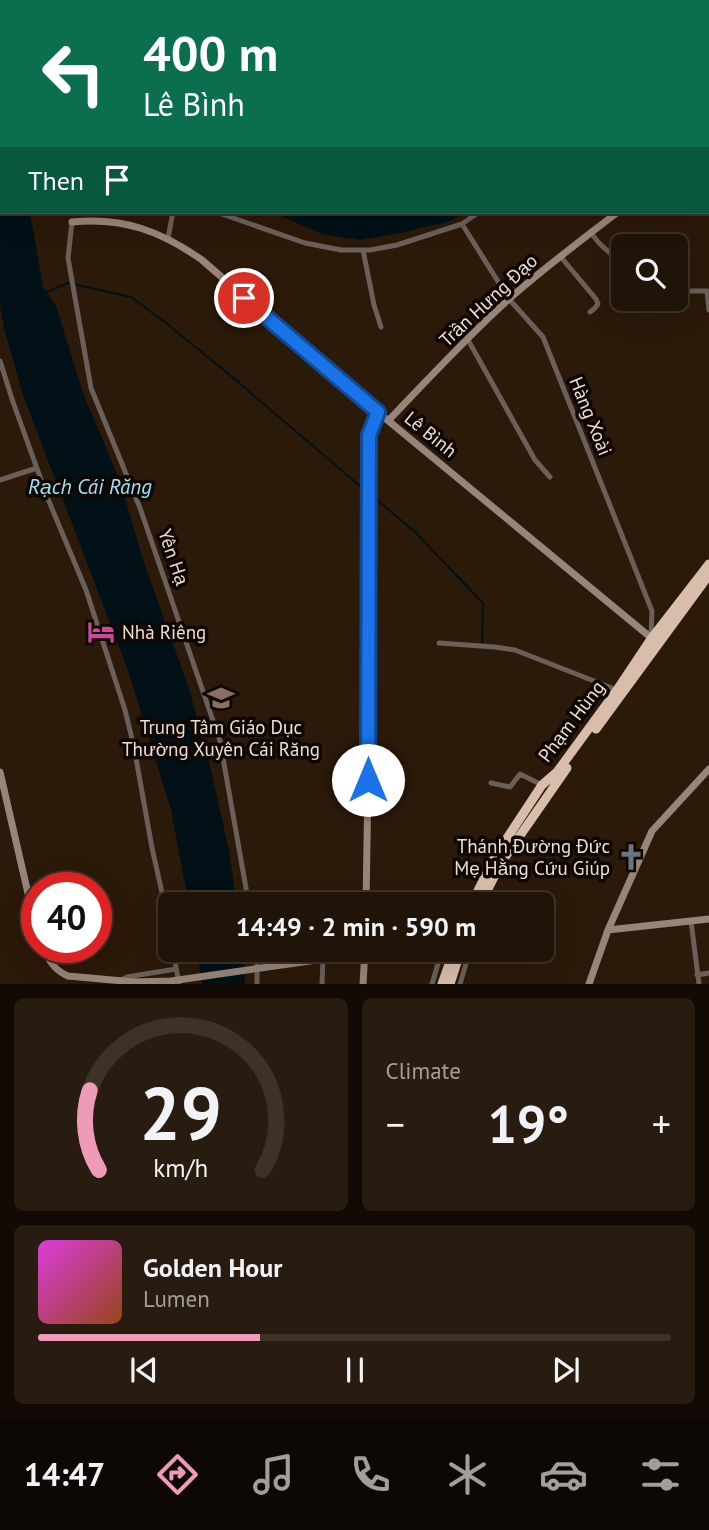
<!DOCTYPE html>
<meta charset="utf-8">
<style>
body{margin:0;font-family:"PT Sans",sans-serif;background:#281c11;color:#f1f3f6;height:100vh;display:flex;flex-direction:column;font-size:26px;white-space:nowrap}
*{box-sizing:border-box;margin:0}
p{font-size:23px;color:#a29e9b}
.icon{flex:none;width:38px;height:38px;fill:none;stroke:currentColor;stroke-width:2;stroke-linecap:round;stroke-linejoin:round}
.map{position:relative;height:984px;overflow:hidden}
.details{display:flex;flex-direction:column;gap:14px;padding:14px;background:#120a04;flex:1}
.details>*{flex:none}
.hud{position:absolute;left:0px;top:0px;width:710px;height:214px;box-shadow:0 7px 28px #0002,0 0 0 2px #3d3228;background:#0b6e4f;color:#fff;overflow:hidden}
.tools{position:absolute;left:611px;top:234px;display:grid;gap:14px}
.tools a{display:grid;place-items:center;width:77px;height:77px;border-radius:10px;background:#201307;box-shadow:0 7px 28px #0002,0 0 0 2px #3d3228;font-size:35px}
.speed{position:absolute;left:21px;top:872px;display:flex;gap:14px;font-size:35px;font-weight:700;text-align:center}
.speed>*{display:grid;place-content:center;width:91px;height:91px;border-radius:50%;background:#201307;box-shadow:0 7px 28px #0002,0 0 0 2px #3d3228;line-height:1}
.speed .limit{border:10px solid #d22;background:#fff;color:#111}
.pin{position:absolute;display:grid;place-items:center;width:60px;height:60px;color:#fff;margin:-30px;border:4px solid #fff;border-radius:50%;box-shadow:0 2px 7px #0007}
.me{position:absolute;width:77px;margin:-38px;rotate:0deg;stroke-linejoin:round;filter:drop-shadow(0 0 5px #0008)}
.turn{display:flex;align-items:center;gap:24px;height:147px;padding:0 28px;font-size:32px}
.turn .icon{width:91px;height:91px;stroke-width:2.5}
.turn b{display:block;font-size:49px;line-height:60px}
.then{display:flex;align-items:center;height:66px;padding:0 28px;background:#0003;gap:14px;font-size:26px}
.big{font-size:52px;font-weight:600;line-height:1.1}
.details .tile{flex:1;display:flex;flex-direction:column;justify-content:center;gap:10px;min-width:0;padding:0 24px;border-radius:10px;background:#281c11}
.details .dial{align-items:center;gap:0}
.dial svg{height:182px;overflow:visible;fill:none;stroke:#3d3228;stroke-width:7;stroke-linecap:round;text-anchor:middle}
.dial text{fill:#f1f3f6;stroke:none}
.song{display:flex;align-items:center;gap:21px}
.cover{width:84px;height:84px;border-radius:10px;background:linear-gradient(135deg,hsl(300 70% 55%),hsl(20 70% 35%))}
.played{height:7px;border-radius:4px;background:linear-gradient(90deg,#ef9ab8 35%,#3d3228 35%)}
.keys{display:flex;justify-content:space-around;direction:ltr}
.heat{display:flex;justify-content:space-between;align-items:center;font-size:38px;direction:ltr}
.details .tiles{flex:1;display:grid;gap:14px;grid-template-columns:1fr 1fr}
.tile:last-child{grid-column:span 2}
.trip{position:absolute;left:158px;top:892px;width:396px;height:70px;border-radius:10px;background:#201307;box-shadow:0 7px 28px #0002,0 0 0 2px #3d3228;font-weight:600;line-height:70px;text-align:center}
.dock{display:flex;height:112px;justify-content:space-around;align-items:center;background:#0d0803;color:#a29e9b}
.dock .icon{width:49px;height:49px}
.dock .current{color:#ef9ab8}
.dock b{font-size:32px;color:#f1f3f6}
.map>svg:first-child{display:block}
.water{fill:#011117}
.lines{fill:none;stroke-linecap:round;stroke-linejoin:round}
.stream{stroke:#011117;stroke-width:2}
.river{stroke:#011117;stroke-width:10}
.street{stroke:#6a6059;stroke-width:5}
.secondary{stroke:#97857a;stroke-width:7}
.highway{stroke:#d8bdab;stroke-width:9}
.secondary-bridge{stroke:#97857a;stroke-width:7}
.route-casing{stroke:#114b97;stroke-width:18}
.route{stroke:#1a73e8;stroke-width:12}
.labels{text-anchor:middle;stroke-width:7;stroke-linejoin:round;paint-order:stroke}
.street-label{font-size:19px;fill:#ebded4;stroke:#0e0602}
.poi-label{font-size:19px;fill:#ebded4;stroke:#0e0602;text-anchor:start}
.water-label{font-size:21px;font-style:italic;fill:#97e3f9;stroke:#0e0602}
</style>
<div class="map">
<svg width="709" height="984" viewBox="0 0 709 984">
<rect width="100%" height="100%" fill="#2b1909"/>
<!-- water -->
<path class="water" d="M2,101V212H30L43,287L56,306L84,396L120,481L143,560L188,686L207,752L229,851L237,905H189L171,810L129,673L23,395L4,328L0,306V102Z
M272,212H467L450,221L400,233L360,240L322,234Z
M197,950H243L245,984H202Z"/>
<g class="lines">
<!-- stream -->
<path class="stream" d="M47,292L68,283L131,297L166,323L225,371L367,492
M371,495L414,531L483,603L482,643"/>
<!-- river -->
<path class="river" d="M0,59L2,63"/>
<!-- street -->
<path class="street" d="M170,0H195
M145,2L161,0
M546,2L547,0
M623,2V0
M0,54L2,53
M216,212L305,243L341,250H370L397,245L462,224L479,212
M72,222L68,258L91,388L140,508L220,741L249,905
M462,224L509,299L543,337L652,611L651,636
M591,233L599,243L623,265
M168,238L173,212
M363,250L374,305L381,327
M560,256L596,299L598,304L595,308L590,312
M676,291H707L709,310
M467,338L535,460L550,477
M0,361L13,402L48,499L86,590L125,710L134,747L152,848L170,928
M0,480L37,468
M439,643L495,647L515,650L617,690
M491,783L510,787L520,774L542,785
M691,921L699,984
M173,950L179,984
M697,975L709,973
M121,980L127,977L176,969
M257,984V950
M322,984L323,959
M432,984L442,950
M460,984L470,950"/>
<!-- secondary -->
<path class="secondary" d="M72,222C123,217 161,231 202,260L345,385L655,641
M389,420C428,379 467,337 509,299C544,268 581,240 618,212
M0,772L30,902L37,924
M366,905L368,780L369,435L378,412
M608,930L709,919
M44,947C49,961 54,970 68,976L134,982
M317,960L376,950
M363,984L365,950
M589,984L608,930L652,831L709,769"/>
<!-- highway -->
<path class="highway" d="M596,729L709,575
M471,905L494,858L542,785L557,772L617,690L651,639L709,564
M480,905L501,863L567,768
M442,984L454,950
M450,984L461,950"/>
<!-- secondary-bridge -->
<path class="secondary-bridge" d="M134,982L171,981L317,960"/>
</g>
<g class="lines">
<defs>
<path id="route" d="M244,298L378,412L369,435L368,780"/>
</defs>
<!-- route casing -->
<use href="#route" class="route-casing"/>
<!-- route -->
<use href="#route" class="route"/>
</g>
<!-- icons -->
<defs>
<symbol id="hotel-bare" viewBox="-9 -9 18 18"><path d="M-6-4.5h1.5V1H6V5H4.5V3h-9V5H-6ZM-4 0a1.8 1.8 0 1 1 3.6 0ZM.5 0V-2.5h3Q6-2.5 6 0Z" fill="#d1479c" stroke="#0e0602" stroke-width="2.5" paint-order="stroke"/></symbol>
<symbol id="university-bare" viewBox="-9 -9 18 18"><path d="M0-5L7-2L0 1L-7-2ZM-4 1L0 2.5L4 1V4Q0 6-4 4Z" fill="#8d6e63" stroke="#0e0602" stroke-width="2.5" paint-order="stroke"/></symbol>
<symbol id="church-bare" viewBox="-9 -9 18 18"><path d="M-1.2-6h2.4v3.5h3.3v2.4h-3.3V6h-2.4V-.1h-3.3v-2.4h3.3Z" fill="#6b7280" stroke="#0e0602" stroke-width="2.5" paint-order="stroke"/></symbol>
</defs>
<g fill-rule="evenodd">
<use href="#hotel-bare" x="82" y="613" width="38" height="38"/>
<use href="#university-bare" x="202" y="679" width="38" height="38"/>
<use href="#church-bare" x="612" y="838" width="38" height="38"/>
</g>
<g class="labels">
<!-- street labels -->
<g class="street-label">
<text transform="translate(488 300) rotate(-43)" y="7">Trần Hưng Đạo</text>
<text transform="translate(591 416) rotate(68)" y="7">Hàng Xoài</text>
<text transform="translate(431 434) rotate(39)" y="7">Lê Bình</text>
<text transform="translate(174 557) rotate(71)" y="7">Yên Hạ</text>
<text transform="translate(571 721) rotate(-53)" y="7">Phạm Hùng</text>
</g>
<!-- poi labels -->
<g class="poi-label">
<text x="122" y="639">Nhà Riêng</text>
<text x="221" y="734" text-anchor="middle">Trung Tâm Giáo Dục<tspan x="221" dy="22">Thường Xuyên Cái Răng</tspan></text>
<text x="610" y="853" text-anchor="end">Thánh Đường Đức<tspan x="610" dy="22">Mẹ Hằng Cứu Giúp</tspan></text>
</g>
<!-- water labels -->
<g class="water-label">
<text x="90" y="494">Rạch Cái Răng</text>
</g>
</g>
</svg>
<div class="tools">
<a><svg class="icon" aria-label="search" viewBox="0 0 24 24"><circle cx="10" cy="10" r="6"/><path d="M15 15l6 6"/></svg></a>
</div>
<div class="speed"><div class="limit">40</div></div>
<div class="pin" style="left:244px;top:298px;background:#d93025"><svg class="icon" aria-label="arrive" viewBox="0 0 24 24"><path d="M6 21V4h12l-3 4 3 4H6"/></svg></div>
<svg class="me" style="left:368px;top:780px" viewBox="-20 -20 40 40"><circle r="19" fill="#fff"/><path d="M0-13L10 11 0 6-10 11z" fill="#1a73e8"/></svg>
<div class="trip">14:49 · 2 min · 590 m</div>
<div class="hud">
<div class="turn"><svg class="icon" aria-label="left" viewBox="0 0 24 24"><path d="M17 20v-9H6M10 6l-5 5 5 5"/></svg><div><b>400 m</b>Lê Bình</div></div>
<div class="then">Then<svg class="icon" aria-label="arrive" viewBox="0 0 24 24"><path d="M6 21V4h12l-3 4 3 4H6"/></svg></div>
</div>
</div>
<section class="details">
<div class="tiles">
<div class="tile dial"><svg viewBox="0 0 100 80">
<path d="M14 69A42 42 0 1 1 86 69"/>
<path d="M14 69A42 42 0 0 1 10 34" stroke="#ef9ab8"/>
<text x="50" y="56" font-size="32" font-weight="700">29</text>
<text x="50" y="72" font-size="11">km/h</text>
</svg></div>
<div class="tile"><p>Climate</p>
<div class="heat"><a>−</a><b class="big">19°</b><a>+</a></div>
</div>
<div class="tile">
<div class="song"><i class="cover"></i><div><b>Golden Hour</b><p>Lumen</p></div></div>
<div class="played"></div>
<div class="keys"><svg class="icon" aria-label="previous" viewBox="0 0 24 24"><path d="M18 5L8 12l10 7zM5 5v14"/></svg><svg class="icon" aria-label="pause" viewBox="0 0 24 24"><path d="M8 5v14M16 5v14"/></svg><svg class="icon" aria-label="next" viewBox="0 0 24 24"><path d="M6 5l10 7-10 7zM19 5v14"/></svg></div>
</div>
</div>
</section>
<nav class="dock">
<b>14:47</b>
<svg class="icon current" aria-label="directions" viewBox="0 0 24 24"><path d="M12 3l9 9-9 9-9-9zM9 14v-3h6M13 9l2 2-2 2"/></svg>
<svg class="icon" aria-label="music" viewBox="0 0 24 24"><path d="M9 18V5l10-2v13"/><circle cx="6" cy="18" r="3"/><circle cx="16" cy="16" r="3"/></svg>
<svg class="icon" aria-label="phone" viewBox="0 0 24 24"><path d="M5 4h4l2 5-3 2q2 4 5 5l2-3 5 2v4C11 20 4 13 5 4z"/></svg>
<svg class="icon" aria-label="climate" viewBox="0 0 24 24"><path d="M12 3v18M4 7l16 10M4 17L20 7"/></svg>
<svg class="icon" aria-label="car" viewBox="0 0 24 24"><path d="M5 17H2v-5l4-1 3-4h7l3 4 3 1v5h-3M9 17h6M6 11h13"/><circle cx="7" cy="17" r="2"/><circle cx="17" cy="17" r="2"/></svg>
<svg class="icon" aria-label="filters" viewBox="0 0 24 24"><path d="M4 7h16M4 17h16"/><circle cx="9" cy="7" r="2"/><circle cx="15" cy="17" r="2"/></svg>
</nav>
